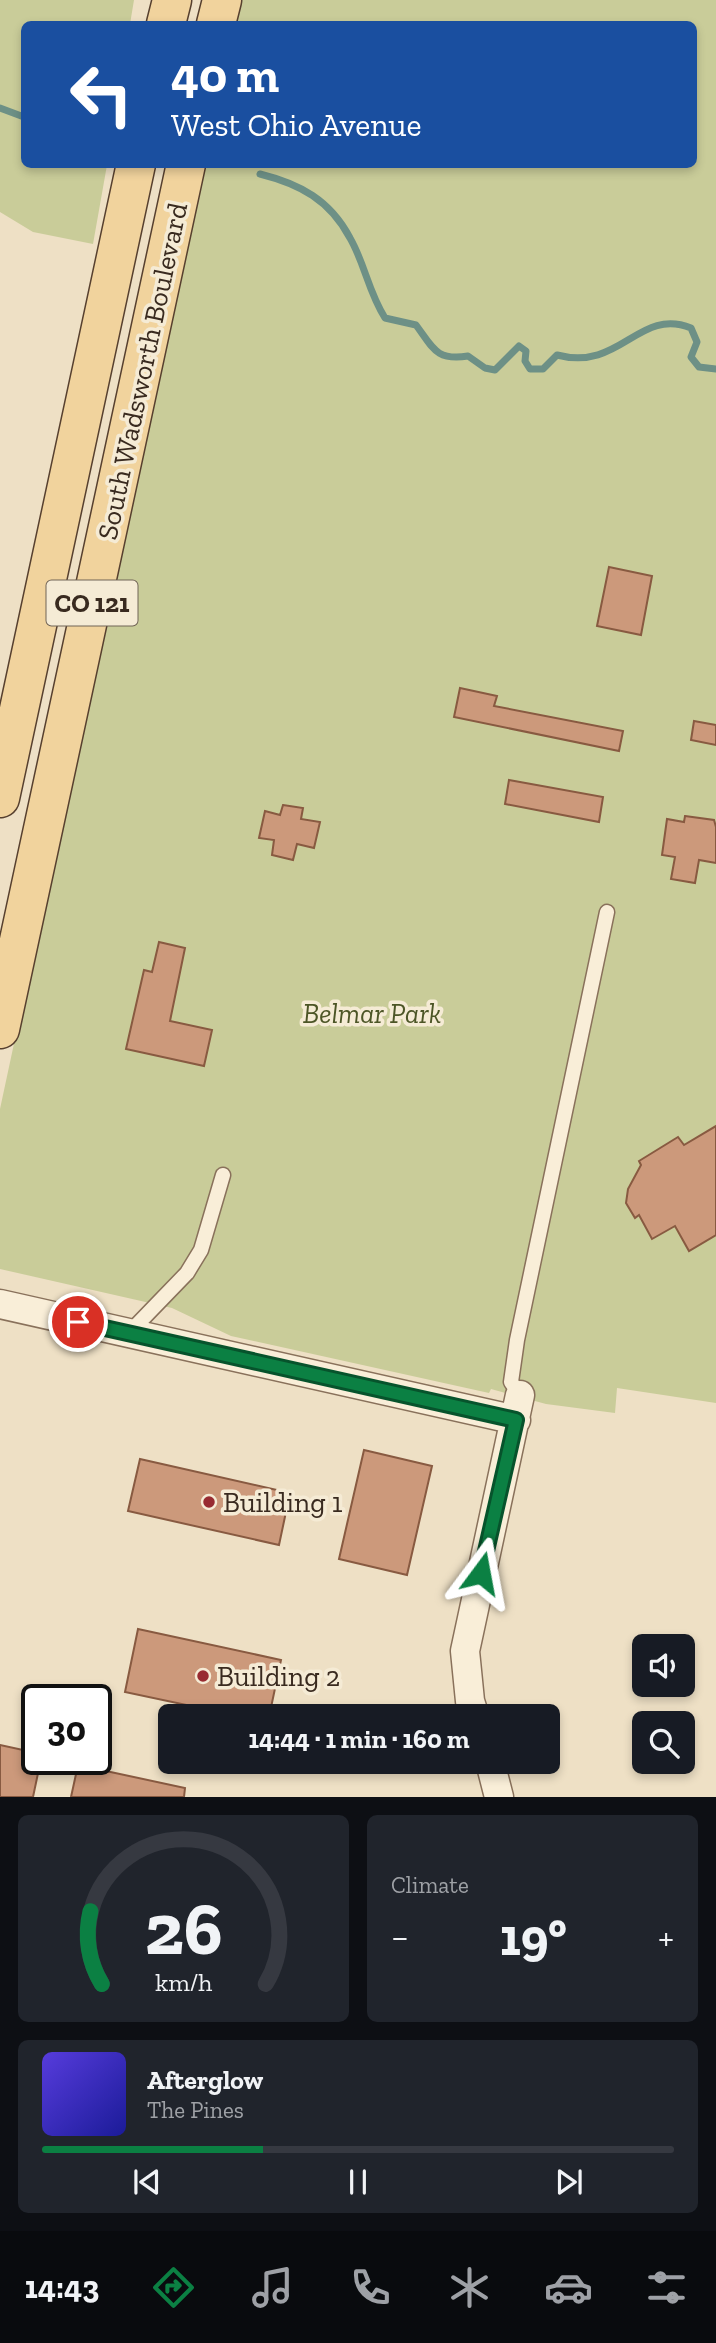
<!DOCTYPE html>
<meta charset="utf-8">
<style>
body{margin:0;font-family:"Zilla Slab",serif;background:#20242c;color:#f1f3f6;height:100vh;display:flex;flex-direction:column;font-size:26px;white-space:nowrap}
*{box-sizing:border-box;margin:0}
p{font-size:23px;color:#9ea1a6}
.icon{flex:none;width:38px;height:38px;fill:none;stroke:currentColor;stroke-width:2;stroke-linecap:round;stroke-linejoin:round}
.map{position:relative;height:1797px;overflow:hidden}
.drawer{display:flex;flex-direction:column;gap:18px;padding:18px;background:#0d0f14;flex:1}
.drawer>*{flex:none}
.hud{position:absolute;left:21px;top:21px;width:676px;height:147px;border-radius:10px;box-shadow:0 4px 10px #0003;background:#1a4fa0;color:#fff;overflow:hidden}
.fabs{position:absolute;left:632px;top:1634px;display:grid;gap:14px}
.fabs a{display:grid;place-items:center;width:63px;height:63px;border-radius:10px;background:#171b24;box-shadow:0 4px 10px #0003;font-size:35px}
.speed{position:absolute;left:21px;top:1684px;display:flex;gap:14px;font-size:35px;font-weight:700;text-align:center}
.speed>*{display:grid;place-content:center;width:91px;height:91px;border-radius:50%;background:#171b24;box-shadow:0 4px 10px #0003;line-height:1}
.speed .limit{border:4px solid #111;border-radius:10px;background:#fff;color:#111}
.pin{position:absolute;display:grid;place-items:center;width:60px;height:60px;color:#fff;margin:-30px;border:4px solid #fff;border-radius:50%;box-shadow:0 2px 7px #0007}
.me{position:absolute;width:77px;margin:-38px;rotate:13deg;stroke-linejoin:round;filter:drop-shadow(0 0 5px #0008)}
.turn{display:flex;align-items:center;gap:24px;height:147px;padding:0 35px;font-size:32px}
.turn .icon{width:91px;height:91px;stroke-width:2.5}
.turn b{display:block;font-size:49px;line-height:60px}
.big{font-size:52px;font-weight:800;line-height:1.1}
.drawer .widget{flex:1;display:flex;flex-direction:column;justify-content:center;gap:10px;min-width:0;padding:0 24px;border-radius:10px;background:#20242c}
.drawer .dial{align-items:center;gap:0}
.dial svg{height:182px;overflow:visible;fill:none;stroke:#363941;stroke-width:7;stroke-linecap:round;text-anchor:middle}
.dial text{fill:#f1f3f6;stroke:none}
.song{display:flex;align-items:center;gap:21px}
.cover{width:84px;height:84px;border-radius:10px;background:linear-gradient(135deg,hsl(250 70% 55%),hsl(240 70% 35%))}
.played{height:7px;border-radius:4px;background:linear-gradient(90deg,#0b8043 35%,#363941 35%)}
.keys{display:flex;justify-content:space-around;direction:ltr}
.heat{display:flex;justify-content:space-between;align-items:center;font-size:38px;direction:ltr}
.drawer .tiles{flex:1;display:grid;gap:18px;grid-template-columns:1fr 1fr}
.widget:last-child{grid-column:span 2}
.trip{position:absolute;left:158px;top:1704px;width:402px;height:70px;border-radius:10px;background:#171b24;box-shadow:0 4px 10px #0003;font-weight:800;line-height:70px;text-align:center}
.tab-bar{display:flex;height:112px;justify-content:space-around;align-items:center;background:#090b0e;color:#9ea1a6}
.tab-bar .icon{width:49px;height:49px}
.tab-bar .on{color:#0b8043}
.tab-bar b{font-size:32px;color:#f1f3f6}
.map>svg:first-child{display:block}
.green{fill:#c9cc99}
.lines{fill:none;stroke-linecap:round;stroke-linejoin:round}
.stream{stroke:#6d9086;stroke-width:7}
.building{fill:#cc997b;stroke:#885a41;stroke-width:2}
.lane-casing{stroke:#89715b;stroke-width:17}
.street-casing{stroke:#89715b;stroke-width:31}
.primary-casing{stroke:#57402f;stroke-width:41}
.lane{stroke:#f9eed8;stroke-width:14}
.street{stroke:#f9eed8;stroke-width:28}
.primary{stroke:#f1d39d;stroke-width:38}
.route-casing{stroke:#07532c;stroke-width:18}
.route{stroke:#0b8043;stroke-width:12}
.poi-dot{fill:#982b31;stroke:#f5ebd5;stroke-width:2.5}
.labels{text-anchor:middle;stroke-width:7;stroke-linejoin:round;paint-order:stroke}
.shield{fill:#f5ebd5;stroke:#716456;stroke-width:2}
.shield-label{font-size:26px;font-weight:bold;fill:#392a1f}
.street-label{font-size:28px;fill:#392a1f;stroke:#f5ebd5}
.park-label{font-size:28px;font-style:italic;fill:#4c5526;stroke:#f5ebd5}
.poi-label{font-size:28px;fill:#392a1f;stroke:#f5ebd5;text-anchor:start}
</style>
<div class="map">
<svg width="716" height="1797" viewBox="0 0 716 1797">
<rect width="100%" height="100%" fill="#eee0c5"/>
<!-- green -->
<path class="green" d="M0,0H134L130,24H24V164L107,165L93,244L33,232L0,212Z
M237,0H716V1403L617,1388L615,1413L546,1404L491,1389L489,1393L231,1336L172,1308L0,1269V1109L202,165L693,164V24H232Z"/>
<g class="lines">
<!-- stream -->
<path class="stream" d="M0,108L24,117
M260,174C300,184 330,200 350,238C365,264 368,291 385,318L416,325C433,348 436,361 468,356L485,368L495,370L519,346L526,351L525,361L530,369H543L557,355C621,372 638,307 691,328L697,342L691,357L699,367L716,369"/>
</g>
<!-- building -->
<path class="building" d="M609,567L652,576L641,635L597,626Z
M460,688L497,696L494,706L623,731L619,751L454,717Z
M694,721L716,725V745L691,740Z
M509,780L603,797L599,822L505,804Z
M283,805L303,808L301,819L320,822L314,848L297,844L293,860L272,855L274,840L259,838L265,811L280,815Z
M685,816L714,820L716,827V863L699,860L695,883L671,879L675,857L662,855L667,819L684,822Z
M159,942L185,948L170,1021L212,1030L204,1066L126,1049L144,970L152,972Z
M716,1126V1235L689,1251L675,1226L652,1239L639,1215L635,1218L626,1203L628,1189L641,1165L639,1161L678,1137L684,1145Z
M364,1450L432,1466L407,1575L339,1559Z
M140,1459L290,1493L279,1545L128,1511Z
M138,1629L281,1660L269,1717H243L125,1692Z
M0,1745L37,1753V1759H41L33,1797H0Z
M78,1765L185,1788L184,1797H71Z"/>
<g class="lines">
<defs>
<path id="lane" d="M129,1333L187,1273L201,1250L223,1175
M520,1395L511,1382L517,1340L607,912"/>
<path id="street" d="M0,1304L516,1420
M475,1717L470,1701L465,1651L520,1395
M490,1762L499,1797"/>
<path id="primary" d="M166,24L172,0
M216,24L222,0
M0,798L136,164
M0,1029L186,164"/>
</defs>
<!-- lane casing -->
<use href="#lane" class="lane-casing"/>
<!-- street casing -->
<use href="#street" class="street-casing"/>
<!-- primary casing -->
<use href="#primary" class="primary-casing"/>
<!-- lane -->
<use href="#lane" class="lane"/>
<!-- street -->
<use href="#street" class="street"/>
<!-- primary -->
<use href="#primary" class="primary"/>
</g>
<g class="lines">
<defs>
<path id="route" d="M78,1322L516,1420L481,1573"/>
</defs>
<!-- route casing -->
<use href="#route" class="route-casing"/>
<!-- route -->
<use href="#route" class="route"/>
</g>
<!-- markers -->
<g class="poi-dot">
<circle cx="209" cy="1502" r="7"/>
<circle cx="203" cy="1676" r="7"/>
</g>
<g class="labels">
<!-- shield labels -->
<rect class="shield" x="46.5" y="580.5" width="91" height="45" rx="5"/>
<g class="shield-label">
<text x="92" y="612">CO 121</text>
</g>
<!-- street labels -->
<g class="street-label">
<text transform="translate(142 371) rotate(-78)" y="10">South Wadsworth Boulevard</text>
</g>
<!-- park labels -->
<g class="park-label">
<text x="372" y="1023">Belmar Park</text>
</g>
<!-- poi labels -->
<g class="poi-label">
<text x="223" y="1512">Building 1</text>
<text x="217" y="1686">Building 2</text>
</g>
</g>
</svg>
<div class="fabs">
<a><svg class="icon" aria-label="sound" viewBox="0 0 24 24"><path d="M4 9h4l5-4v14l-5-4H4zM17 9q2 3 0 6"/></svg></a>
<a><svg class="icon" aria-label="search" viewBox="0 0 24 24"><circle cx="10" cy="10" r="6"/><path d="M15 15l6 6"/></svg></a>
</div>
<div class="speed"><div class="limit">30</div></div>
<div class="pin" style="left:78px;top:1322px;background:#d93025"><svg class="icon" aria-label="arrive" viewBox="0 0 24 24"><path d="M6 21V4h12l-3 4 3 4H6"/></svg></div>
<svg class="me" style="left:481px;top:1573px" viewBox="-20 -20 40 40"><path d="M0-17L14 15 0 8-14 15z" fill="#0b8043" stroke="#fff" stroke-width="4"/></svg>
<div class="trip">14:44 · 1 min · 160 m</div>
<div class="hud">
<div class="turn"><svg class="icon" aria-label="left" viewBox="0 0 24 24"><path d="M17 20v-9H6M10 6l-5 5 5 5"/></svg><div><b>40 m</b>West Ohio Avenue</div></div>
</div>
</div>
<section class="drawer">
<div class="tiles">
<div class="widget dial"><svg viewBox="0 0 100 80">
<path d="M14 69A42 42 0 1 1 86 69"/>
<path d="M14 69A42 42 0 0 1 9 37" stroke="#0b8043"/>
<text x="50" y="56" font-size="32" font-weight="700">26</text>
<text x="50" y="72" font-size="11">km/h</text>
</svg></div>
<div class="widget"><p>Climate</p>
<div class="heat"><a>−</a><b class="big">19°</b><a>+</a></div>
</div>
<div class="widget">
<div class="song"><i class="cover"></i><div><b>Afterglow</b><p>The Pines</p></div></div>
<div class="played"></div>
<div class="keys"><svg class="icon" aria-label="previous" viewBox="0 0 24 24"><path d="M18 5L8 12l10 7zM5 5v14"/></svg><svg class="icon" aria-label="pause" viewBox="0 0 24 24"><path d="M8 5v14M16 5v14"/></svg><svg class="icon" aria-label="next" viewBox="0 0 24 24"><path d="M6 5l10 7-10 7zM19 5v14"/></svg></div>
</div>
</div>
</section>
<nav class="tab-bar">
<b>14:43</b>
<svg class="icon on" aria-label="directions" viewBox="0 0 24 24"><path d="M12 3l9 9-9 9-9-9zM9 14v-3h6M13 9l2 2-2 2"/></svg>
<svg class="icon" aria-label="music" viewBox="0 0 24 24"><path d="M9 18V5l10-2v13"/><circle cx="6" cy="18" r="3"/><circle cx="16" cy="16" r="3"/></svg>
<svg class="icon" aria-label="phone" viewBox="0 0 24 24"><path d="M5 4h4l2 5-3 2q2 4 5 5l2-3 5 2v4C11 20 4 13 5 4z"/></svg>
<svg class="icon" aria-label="climate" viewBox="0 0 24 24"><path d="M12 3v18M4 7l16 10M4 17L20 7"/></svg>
<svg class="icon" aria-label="car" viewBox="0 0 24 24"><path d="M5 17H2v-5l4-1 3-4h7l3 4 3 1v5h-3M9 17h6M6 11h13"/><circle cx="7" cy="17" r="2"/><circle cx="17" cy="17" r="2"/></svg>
<svg class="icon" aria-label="filters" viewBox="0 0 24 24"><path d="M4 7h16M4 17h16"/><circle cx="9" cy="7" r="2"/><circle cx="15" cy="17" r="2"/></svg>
</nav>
